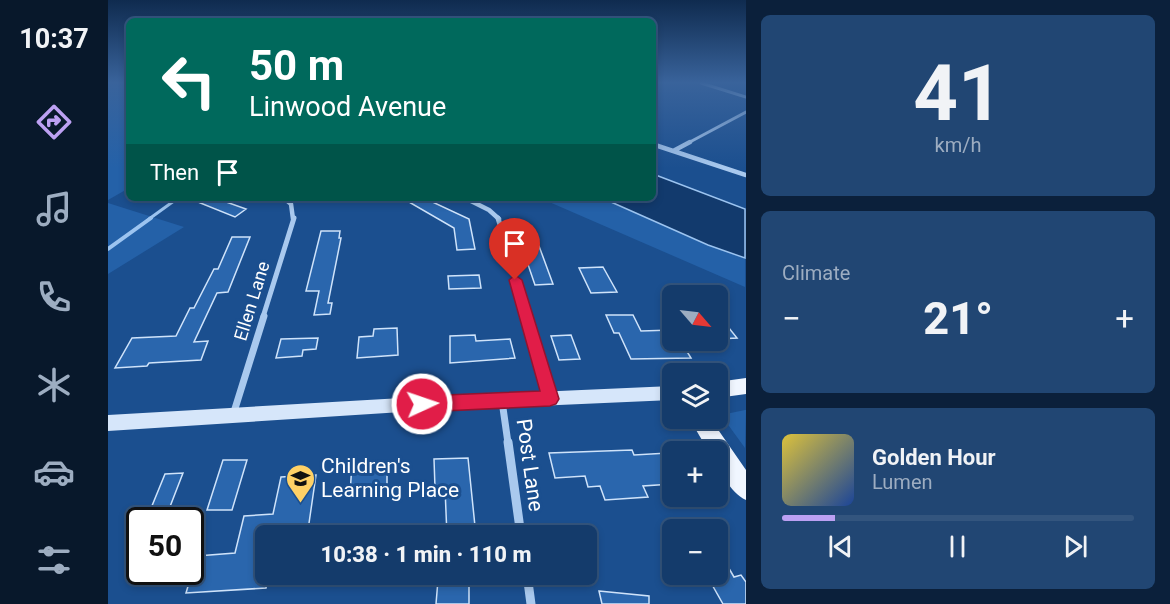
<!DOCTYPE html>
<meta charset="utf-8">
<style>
body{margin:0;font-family:Roboto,sans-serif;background:#214673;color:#f1f3f6;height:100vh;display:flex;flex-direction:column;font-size:22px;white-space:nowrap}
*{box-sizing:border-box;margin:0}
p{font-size:20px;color:#9dadc1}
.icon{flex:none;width:33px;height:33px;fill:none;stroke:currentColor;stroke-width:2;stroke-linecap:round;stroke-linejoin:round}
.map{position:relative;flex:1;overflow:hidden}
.sheet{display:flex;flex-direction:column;gap:15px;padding:15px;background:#0b203b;width:424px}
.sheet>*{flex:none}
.guide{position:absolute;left:18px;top:18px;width:530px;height:183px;border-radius:9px;box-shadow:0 3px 9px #0003,0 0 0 2px #33557e;background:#00695c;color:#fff;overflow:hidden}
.needle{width:39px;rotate:118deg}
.tools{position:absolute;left:554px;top:285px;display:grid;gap:12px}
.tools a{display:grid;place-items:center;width:66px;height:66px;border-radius:9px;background:#143b6b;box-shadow:0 3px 9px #0003,0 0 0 2px #33557e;font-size:30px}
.speed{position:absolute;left:18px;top:507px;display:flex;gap:12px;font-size:30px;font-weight:700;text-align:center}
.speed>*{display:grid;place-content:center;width:78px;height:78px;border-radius:50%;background:#143b6b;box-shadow:0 3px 9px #0003,0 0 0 2px #33557e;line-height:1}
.speed .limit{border:3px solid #111;border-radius:9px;background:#fff;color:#111}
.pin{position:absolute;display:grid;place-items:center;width:51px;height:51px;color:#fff;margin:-62px -26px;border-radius:50% 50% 50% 0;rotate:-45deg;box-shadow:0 0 6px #0007}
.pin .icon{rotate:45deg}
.me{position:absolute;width:66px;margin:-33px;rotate:87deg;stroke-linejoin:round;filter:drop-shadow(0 0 4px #0008)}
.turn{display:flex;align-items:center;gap:21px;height:126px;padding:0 24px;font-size:27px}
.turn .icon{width:78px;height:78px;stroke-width:2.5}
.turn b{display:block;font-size:42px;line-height:51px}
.then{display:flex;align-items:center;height:57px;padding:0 24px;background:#0003;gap:12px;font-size:22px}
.big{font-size:45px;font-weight:800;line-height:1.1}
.sheet .tile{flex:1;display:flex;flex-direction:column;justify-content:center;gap:9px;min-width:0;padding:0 21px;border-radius:9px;background:#214673}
.sheet .dial{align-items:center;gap:0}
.dial b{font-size:78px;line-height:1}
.song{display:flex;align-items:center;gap:18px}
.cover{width:72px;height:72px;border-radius:9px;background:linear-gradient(135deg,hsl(50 70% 55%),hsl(220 70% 35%))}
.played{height:6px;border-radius:3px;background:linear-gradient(90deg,#bca0f2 15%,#33557e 15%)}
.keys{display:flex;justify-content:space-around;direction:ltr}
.heat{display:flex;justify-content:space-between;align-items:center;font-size:33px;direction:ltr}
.trip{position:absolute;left:147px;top:525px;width:342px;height:60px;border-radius:9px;background:#143b6b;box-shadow:0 3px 9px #0003,0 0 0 2px #33557e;font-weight:800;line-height:60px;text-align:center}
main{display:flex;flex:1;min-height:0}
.menu{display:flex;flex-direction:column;width:108px;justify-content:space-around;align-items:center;background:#08182b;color:#9dadc1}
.menu .icon{width:42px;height:42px}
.menu .on{color:#bca0f2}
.menu b{font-size:27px;color:#f1f3f6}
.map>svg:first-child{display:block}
.green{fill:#2461a8}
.water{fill:#123a6d;stroke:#9cc4f0;stroke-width:1.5}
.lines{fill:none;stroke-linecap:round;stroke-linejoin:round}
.stream-far1{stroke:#9cc4f0;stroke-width:3}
.stream{stroke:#9cc4f0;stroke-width:4}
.building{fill:#2a66ad;stroke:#cfe3fa;stroke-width:1.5}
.street-far4{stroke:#a9c9ee;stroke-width:3}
.street-far3{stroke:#a9c9ee;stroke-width:4.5}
.street-far2{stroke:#a9c9ee;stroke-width:5}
.street-far1{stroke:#a9c9ee;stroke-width:7}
.street{stroke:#a9c9ee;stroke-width:9}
.secondary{fill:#d6e6fa;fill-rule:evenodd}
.primary{fill:#f0f6ff;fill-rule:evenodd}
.route{fill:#e11d48;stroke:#92132f;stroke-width:1.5}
.labels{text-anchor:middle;stroke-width:6;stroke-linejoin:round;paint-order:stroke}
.street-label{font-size:18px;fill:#fff;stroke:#1b4f8f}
.near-street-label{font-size:21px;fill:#fff;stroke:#1b4f8f}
.near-poi-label{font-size:21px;fill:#fff;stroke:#1b4f8f;text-anchor:start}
</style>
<main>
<nav class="menu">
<b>10:37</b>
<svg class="icon on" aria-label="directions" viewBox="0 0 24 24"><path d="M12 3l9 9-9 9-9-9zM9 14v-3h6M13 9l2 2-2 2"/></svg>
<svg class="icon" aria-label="music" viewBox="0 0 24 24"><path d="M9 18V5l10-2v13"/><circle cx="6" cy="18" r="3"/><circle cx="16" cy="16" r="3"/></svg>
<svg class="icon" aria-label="phone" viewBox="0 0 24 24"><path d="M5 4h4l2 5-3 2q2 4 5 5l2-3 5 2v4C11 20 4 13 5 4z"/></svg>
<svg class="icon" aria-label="climate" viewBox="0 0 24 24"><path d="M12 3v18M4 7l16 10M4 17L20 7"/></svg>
<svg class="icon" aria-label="car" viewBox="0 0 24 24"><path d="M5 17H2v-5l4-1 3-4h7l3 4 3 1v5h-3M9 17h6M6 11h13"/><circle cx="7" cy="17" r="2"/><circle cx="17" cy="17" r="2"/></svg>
<svg class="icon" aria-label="filters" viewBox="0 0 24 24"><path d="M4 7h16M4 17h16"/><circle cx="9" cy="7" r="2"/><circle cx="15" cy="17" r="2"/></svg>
</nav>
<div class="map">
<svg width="638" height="604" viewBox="0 0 638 604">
<rect width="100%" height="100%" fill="#1b4f8f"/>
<!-- green -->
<path class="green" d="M0,83H21V188L0,200Z
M432,198H494L600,245L637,258V287Z
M0,203L76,227L0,274Z
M637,410H638L637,448L613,415Z"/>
<!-- water -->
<path class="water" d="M545,174L637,209V258L600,245L494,198H544Z"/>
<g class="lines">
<!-- stream-far1 -->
<path class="stream-far1" d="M41,219L70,198"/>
<!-- stream -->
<path class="stream" d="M0,249L43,218"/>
</g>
<!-- building -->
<path class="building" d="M80,198H107L138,209L127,217Z
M294,198H316L361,219L367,249L349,250L346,228Z
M213,231H232L231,238H233L220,303H224L222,314L206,315L211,291H198Z
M124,237H142L120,292L109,293L86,342L100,341L93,360L41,363L39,366L7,368L24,338L68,336L82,308H86L106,269H110Z
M431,246L445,284L427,285L414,247Z
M495,267L509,292L483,293L471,268Z
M371,275L373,288L341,289L340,276Z
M609,313L629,338L609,339Z
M498,315H525L533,331L564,330V340H572L583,358L523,359L511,333H506Z
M289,328L290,355L249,358L251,337L265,336L266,329Z
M367,335L368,341L402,339L407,358L342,363V336Z
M463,335L472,359L451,360L443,336Z
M210,338L208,349L195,350L194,356L168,358L173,339Z
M524,450L526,455L560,453L564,460V484L535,486L540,497L497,500L492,486L480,487L477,476L447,478L441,453Z
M360,458L368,536H339L337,488H327L326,459Z
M115,460H139L124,510H99Z
M279,462V491L242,494L244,464Z
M75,473L58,517L39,518L57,474Z
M208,475L200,530H194V536H158V574H160L158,588L78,593L89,556L127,553L136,516L165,514L173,477Z
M609,548L626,577L633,575L638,582V604H615L598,574H609Z
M330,580L361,582V604H328Z
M491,591L541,596V604H494Z"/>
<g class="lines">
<!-- street-far4 -->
<path class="street-far4" d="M593,83L638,97
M580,143L638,112"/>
<!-- street-far3 -->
<path class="street-far3" d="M544,144L638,175
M567,150L582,142
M176,198L183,204L185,219
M357,198L381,210L391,219"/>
<!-- street-far2 -->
<path class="street-far2" d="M390,218L419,317
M155,317L186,218"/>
<!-- street-far1 -->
<path class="street-far1" d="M419,316L442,398
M394,401L400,443
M125,415L156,316"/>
<!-- street -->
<path class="street" d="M400,442L413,536
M419,574L423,604"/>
<!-- secondary -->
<path class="secondary" d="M564,386V400L294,412L0,431V415L294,398Z"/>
<!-- primary -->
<path class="primary" d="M638,378V394L609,398V382Z
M581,418H602L638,470V500C622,493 609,468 609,452H601Z"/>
</g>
<!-- sky -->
<linearGradient id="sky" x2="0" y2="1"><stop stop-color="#0f2b4f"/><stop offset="0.49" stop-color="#39639b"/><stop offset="1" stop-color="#39639b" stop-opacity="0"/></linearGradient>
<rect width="638" height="168" fill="url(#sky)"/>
<!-- route -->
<path class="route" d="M407,275L414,280L451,399L448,404L442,406L314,412L308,410L305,404L308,398L314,396L432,391L401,280Z"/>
<!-- icons -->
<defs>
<symbol id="school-pin" viewBox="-11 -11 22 30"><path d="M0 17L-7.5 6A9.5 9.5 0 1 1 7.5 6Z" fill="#ffd166" stroke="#1b4f8f"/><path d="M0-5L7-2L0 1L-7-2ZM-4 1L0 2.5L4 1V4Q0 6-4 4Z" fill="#111"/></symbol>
</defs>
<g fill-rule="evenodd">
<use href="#school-pin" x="176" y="462" width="33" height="45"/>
</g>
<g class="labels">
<!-- street labels -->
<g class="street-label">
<text transform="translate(144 301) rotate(-73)" y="6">Ellen Lane</text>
</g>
<!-- near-street labels -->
<g class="near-street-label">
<text transform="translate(422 465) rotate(82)" y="7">Post Lane</text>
</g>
<!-- near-poi labels -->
<g class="near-poi-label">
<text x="213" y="473">Children's<tspan x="213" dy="24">Learning Place</tspan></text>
</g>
</g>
</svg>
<div class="tools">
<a><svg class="needle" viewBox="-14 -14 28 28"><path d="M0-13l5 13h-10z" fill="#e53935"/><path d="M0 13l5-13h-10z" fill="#9dadc1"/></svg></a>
<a><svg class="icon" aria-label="layers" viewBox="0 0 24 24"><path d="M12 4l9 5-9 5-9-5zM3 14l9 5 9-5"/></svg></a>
<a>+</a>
<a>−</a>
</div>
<div class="speed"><div class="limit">50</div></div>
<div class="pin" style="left:407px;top:280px;background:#d93025"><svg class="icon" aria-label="arrive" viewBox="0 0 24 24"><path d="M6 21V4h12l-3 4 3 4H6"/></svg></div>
<svg class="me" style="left:314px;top:404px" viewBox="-20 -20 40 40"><circle r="17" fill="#e11d48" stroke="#fff" stroke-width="3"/><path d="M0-11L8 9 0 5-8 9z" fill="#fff"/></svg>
<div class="trip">10:38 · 1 min · 110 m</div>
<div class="guide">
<div class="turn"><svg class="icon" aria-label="left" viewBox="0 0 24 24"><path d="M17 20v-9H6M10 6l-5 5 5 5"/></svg><div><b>50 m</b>Linwood Avenue</div></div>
<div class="then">Then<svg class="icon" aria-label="arrive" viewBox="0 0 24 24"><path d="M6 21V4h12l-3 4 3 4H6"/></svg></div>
</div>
</div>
<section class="sheet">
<div class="tile dial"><b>41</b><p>km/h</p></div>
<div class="tile"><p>Climate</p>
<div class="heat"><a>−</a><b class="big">21°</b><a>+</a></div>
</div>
<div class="tile">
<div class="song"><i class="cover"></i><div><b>Golden Hour</b><p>Lumen</p></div></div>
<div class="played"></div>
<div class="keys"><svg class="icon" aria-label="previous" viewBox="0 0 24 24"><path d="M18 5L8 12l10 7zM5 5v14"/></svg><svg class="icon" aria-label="pause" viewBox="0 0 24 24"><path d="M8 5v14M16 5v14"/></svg><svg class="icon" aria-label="next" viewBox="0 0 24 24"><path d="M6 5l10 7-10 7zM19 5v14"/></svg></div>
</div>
</section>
</main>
